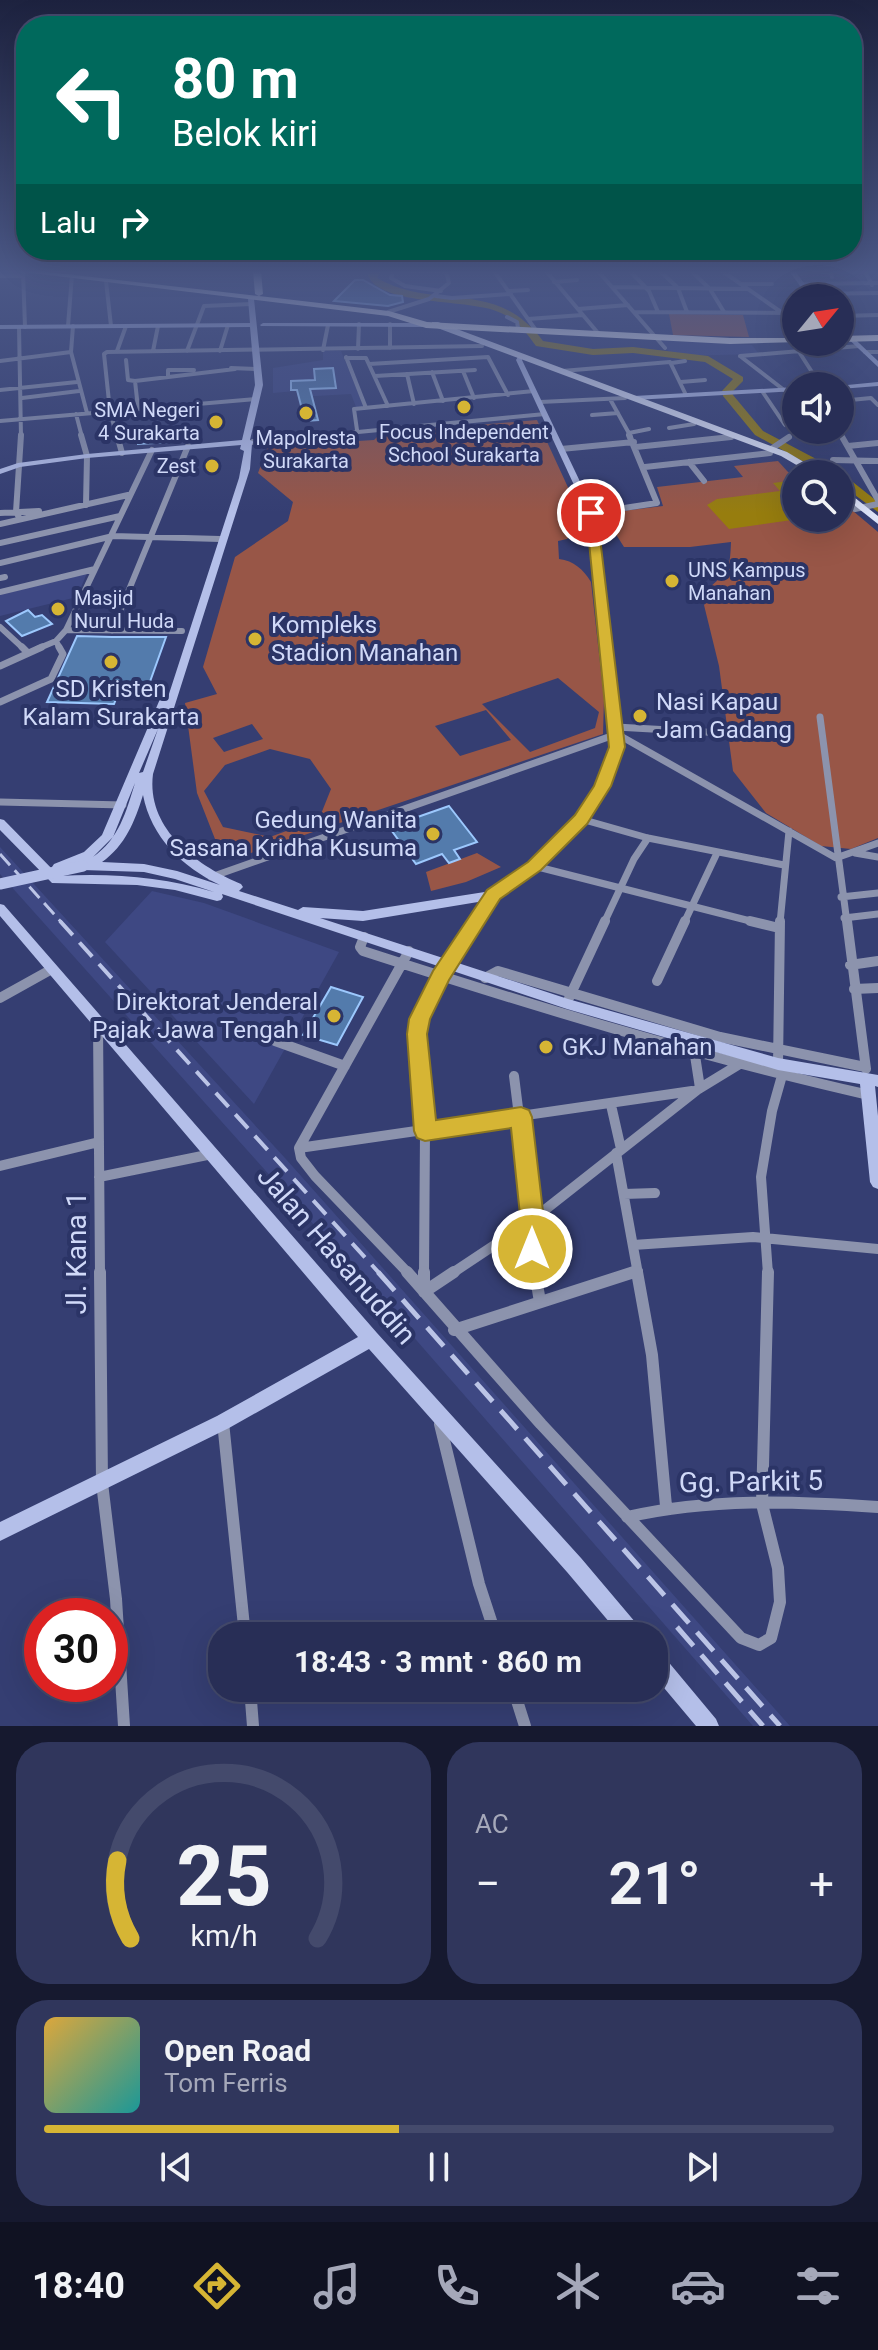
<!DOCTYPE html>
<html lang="id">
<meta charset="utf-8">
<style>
body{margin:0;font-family:Roboto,sans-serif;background:#30365c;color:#f1f3f6;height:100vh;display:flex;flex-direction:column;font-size:30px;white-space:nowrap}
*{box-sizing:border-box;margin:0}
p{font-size:26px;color:#a5a8b9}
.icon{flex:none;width:44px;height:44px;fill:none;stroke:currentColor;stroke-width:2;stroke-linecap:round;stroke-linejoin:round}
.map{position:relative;height:1726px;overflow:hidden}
.side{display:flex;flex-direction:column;gap:16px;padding:16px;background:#16192f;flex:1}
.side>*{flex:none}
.guide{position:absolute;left:16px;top:16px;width:846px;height:244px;border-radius:32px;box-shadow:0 8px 32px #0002,0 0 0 2px #444a6c;background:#00695c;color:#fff;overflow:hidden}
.needle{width:52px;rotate:60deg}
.controls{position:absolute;left:782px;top:284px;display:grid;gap:16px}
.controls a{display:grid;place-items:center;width:72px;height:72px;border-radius:50%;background:#282e56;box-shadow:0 8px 32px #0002,0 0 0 2px #444a6c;font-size:40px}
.speed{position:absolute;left:24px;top:1598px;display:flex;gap:16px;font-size:40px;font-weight:700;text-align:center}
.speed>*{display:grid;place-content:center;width:104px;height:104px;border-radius:50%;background:#282e56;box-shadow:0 8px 32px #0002,0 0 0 2px #444a6c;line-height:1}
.speed .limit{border:12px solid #d22;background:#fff;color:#111}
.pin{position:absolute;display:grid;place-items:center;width:68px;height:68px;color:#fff;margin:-34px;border:4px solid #fff;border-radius:50%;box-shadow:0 2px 8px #0007}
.me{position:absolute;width:88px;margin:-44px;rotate:0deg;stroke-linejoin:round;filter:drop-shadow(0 0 6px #0008)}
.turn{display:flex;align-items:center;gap:28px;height:168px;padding:0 24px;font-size:36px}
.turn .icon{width:104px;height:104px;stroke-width:2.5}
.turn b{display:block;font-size:56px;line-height:68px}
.then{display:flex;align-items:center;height:76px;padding:0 24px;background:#0003;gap:16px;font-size:30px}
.big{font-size:60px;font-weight:700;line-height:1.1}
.side .widget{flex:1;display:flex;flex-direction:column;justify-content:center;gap:12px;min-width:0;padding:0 28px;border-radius:32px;background:#30365c}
.side .dial{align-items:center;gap:0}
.dial svg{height:208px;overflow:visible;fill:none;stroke:#444a6c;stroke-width:7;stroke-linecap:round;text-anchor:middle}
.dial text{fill:#f1f3f6;stroke:none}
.song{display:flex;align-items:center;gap:24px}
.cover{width:96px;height:96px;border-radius:12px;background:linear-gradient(135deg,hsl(40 70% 55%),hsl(180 70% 35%))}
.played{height:8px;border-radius:4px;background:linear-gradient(90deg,#d6b534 45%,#444a6c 45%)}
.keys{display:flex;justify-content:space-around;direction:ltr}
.heat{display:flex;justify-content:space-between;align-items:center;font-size:44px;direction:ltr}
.side .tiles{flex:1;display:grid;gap:16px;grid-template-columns:1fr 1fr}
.widget:last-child{grid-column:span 2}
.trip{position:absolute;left:208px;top:1622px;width:460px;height:80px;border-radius:32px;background:#282e56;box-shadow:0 8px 32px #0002,0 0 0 2px #444a6c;font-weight:700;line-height:80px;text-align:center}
.dock{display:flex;height:128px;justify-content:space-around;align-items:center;background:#101222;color:#a5a8b9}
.dock .icon{width:56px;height:56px}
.dock .active{color:#d6b534}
.dock b{font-size:36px;color:#f1f3f6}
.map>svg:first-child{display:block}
.built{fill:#3e4883}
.green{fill:#985647;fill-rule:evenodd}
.water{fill:#977d0e}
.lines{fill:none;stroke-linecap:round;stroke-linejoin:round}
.river{fill:#977d0e;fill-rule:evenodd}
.building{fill:#537bac;stroke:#9cc8fd;stroke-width:2}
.street-far4{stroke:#8c93ad;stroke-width:4}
.street-far3{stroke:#8c93ad;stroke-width:6}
.street-far2{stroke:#8c93ad;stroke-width:7}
.street-far1{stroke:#8c93ad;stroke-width:10}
.street{stroke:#8c93ad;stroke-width:12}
.secondary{fill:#b4bfe9;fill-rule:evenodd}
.primary{fill:#dde3f8;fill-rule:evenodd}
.highway{fill:#fff;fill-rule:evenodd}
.rail-far2{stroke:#bbc4e6;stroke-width:3;stroke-dasharray:15 7;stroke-linecap:butt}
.rail-far1{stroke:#bbc4e6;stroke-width:4;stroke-dasharray:19 10;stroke-linecap:butt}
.rail{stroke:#bbc4e6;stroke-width:5;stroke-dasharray:25 12;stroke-linecap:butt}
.secondary-bridge{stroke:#b4bfe9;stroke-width:11}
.route{fill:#d6b534;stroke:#8b7622;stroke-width:2}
.poi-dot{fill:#d6b534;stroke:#2b3466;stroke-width:3}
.labels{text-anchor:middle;stroke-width:8;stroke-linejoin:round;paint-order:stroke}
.far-poi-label{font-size:20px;fill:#d0d9f8;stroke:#2b3466;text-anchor:end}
.poi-label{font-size:24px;fill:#d0d9f8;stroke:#2b3466;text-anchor:start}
.near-street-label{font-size:28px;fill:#d0d9f8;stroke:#2b3466}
</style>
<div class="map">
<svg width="878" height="1726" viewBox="0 0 878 1726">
<rect width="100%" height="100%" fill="#353e72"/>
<!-- built -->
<path class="built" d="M658,340L752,345L759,354L678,356L672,355Z
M323,351H341L364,407H356L351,394L298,397L296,391L273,393V368L323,360Z
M87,573L77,597L0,616V595Z
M0,847L285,1158L790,1726H753L383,1302L0,874Z
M152,891L204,903L339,952L254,1104L105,942Z"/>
<!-- green -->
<path class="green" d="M669,314L743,315L749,337L673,335Z
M537,420L583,520L567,539L558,541L559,559C574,561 583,569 591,582L604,699L603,734L236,858L215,839L197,793L185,703L217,694L203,667L235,557L288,521L293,502L258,473L269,443L342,437L358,441L374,440L381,433ZM558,678L599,712L595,728L530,752L482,704ZM486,710L511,740L460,756L435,726ZM252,724L263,739L224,752L213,738ZM270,749L310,759L331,789L319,819L270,837L223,827L204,791L225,765Z
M778,461L788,472L805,474H796V518H840V500L878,532V838L851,849L821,846L766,813L733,771L719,666L704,605L711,597L710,587C730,570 730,566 731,542L690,547H624L605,517L606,513L663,506L657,487L743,477L734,466Z
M477,853L501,867L466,882L431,891L426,872Z"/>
<!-- water -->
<path class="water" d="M796,480V518H806L729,529L707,505L717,499L780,491L773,483Z"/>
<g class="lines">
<!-- river -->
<path class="river" d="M372,271H381L377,278C437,312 495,277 543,341L593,349L633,347L708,356L743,377V381L732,392L733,395L763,431L839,471L878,502V512L840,484V474H826L755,435L723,396L722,391L733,379L705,362L633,353L593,355L536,346C526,332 517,320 501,313C472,298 379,307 368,275Z"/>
</g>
<!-- building -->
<path class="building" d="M355,280H363L390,295L402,296L403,302L388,306L334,301Z
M333,368L336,388L310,389L318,420L305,421L297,390H291V381L315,380L314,369Z
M172,432L173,442L138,444V435Z
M28,610L35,617L42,615L52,624L22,636L6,621Z
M77,636L112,637H166L147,690L120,689L114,704L47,702Z
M449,806L477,842L454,850L460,859L449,863L442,854L416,864L389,827Z
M331,987L363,997L337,1045L303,1035Z"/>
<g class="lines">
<!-- street-far4 -->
<path class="street-far4" d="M23,271L25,327
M393,271L391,278L405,286L441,291
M410,271L447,272
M494,271L535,329
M546,271L598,333
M598,271L665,348
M630,271L649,291L658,312
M660,271L678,288L687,312
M691,271L710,289L724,312
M720,271H739
M722,271L781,312
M830,271L832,277
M865,271L872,285
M0,276H22
M106,281L111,326
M554,282L577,280
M740,284H772
M801,284L878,283
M612,287L746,289
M509,291L528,290
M809,294L878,293
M436,296L452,298L511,294
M578,309L628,305
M388,312L429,299L449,283L446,271
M634,312L796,313
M788,313L795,341
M840,316L878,315
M507,317L517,322L518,328
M528,319L582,315
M390,324V348
M68,326L72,275
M73,326L71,352L87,413
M19,327L21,437
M792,341L821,386
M358,349L359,324
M323,350L328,325
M117,351L126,326
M153,351L158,326
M187,351L204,306L251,304
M220,351L228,325
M865,352H878
M740,356L859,346
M740,356L784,390
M346,357L366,408
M346,358H366L388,406
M126,360L128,380L135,381
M0,361L71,352
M672,363L685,361
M369,364L488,357L508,395
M231,368L259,369
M463,371L474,398
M562,371L670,362L686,395
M432,372L443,401
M407,374L414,404
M375,376L475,370
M168,377V370H194
M681,382L705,380
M0,390L77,382
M762,391L785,425L796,426
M22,398L79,391
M610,399L631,437
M840,401L871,398L878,405
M540,402L625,398
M138,408L135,381L235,369
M76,414L82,437
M592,415L618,413
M0,421L256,399
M669,428L694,424
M357,430L354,409L534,391
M838,430L842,437
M629,433L649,429
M117,437L110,411L104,354L107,352L482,346
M306,437L545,414"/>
<!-- street-far3 -->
<path class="street-far3" d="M81,435L87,456L86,505
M117,435L122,453
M841,435L878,500
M253,442L326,435
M848,446L878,443
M636,447L731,437
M561,449L634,442
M771,449L789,437
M833,460L878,461
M689,462L704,481
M645,467L770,453
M855,509L878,504
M0,513L39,511
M591,513L657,503L629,435
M20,519L16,512L21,435
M0,524L128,495
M0,543L120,516
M0,563L113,536L220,539
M0,578L5,577
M0,592L95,569
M0,627L24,649
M66,630L182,631
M112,631L188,446
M56,641L60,649
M37,649L56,641L66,630L152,450"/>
<!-- street-far2 -->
<path class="street-far2" d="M22,647L28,653
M0,666L42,647
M0,702L51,679L63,654L59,647
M820,717L847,923
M616,727L723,733
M0,802L123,805
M581,819L648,838L784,865
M855,853L878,857
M534,866L758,923
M211,877L617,734L836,858L878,843
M841,897L878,893
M844,918L878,914
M604,923L634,859L648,838
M684,923L717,853
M780,923L789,831"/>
<!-- street-far1 -->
<path class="street-far1" d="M750,921L779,928
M847,921L866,1069
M364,937L360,947L363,951C530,1005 697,1056 869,1095
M409,951L299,1148L301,1158L315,1176L409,1274
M850,965L878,961
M485,978L498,971L720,1037L865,1067
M657,981L685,921
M854,989L878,988
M0,998L52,969
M569,998L605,921
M98,1024L100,1274
M275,1041L345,1066
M694,1049L700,1088
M778,1064L780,921
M514,1076L532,1220
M611,1105L621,1149
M299,1148L692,1091
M616,1153L638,1274
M0,1166L99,1142
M99,1177L212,1154
M624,1194L655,1193
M527,1223L535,1274
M633,1245L753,1237L878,1249
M424,1274L425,1131L417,1034L429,997L450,964
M451,1274L532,1220L697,1090L738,1065
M628,1274L638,1271
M768,1274L761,1177L772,1111L785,1065"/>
<!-- street -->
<path class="street" d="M100,1272L102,1483L116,1599L124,1726
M407,1272L541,1424L741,1638L759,1645L771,1638L780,1602L778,1568L762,1504L768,1272
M535,1272L540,1302
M637,1272L652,1355L666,1506
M424,1291V1272
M424,1292L454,1272
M454,1330L634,1272
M223,1422L245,1636
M440,1424L479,1584L496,1636
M627,1517C710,1498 793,1501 878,1507
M250,1688L253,1726
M513,1688L525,1726"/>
<!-- secondary -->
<path class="secondary" d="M789,271H795L815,298H809Z
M251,297L254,299L263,385L250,440L254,442L252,444L250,469L153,774C146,829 197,866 241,884L243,887L239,891L298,910L303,907L363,911L491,891L530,863L577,816L596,786L612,747L587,513L516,360L519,355H523L522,360L595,513L622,747L608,786L585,822L538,869L498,898L458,963L568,999L778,1058L878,1075V1087L875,1086L878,1116V1189L873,1187L870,1182L860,1084L778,1070L567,1009L222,894L223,897L221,900L217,901L175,890L137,885L52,883L0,830V819L4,820L59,876C112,873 162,877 214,892L175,879L144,872L83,870L79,869L77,866L79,863L58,871L52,867L54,864L84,852L102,835L160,699L161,697H168L239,478L244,451L240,449L241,445L87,458L20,467L0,474V469L18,463L87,454L242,440L255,385L250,327L0,329V325L250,323L248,299ZM158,729L143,772L139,773ZM135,783C126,812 119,839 93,857L113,837ZM143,795C151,837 182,867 220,885L177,871L144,864L102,862C125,846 135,821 143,795ZM484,901L446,959L320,918L363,921Z
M263,323H426L429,325L426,327L261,326L260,325Z
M840,325L878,361V367L840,331Z
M878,382V386L840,389V386H837Z
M796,387V391L634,400L630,398L634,396Z
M0,904L4,905L377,1333L581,1558L641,1629L644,1636H621L567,1572L369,1349L229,1428L0,1541V1522L217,1416L358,1337L0,916Z
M654,1650L661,1653L716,1719L719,1726H696L654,1676Z"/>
<!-- primary -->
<path class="primary" d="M432,322H438L787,452L824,474H812L781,456L432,326Z
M840,486L878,516V524L840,494Z"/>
<!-- highway -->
<path class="highway" d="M15,271H39L259,296L255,294L253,271H261L263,294L259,296L389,311L427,322L730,338H796V342H800L730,344L426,328L388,316Z
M878,335V341L840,342V336Z"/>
<!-- rail-far2 -->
<path class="rail-far2" d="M0,854L62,923"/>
<!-- rail-far1 -->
<path class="rail-far1" d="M60,921L380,1274"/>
<!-- rail -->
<path class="rail" d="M378,1272L780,1726
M677,1627L763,1726"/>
<!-- secondary-bridge -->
<path class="secondary-bridge" d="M0,884L83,866"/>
</g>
<!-- sky -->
<linearGradient id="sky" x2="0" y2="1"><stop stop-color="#1d223f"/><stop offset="0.53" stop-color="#4b5887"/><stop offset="1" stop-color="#4b5887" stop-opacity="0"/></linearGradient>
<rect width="878" height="513" fill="url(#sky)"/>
<!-- route -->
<path class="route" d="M586,511L597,513L625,747L611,786L587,824L541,870L500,899L449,980L430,1019L427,1034L436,1120L521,1107L529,1110L532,1117L544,1220C538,1233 546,1244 540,1257L532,1261L523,1257C517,1245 513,1227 520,1215L511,1128L425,1141L417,1138L414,1131L407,1034L409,1019L433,971L487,890L528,862L575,815L594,786L609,747Z"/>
<!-- markers -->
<g class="poi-dot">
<circle cx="464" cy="407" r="8"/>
<circle cx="306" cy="413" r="8"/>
<circle cx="216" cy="422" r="8"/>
<circle cx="212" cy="466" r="8"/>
<circle cx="672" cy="581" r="8"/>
<circle cx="58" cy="609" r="8"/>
<circle cx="255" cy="639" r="8"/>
<circle cx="111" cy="662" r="8"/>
<circle cx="640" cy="716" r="8"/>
<circle cx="433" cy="834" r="8"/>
<circle cx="334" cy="1016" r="8"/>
<circle cx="546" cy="1047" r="8"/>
</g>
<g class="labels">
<!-- far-poi labels -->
<g class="far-poi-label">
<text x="200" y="417">SMA Negeri<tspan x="200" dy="23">4 Surakarta</tspan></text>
<text x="464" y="439" text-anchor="middle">Focus Independent<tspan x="464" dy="23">School Surakarta</tspan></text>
<text x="306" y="445" text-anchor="middle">Mapolresta<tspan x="306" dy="23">Surakarta</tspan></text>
<text x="196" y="473">Zest</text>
<text x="688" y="577" text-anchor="start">UNS Kampus<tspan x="688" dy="23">Manahan</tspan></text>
<text x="74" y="605" text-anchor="start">Masjid<tspan x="74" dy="23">Nurul Huda</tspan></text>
</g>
<!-- poi labels -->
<g class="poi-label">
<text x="271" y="633">Kompleks<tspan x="271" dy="28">Stadion Manahan</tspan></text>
<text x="111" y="697" text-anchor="middle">SD Kristen<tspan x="111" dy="28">Kalam Surakarta</tspan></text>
<text x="656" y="710">Nasi Kapau<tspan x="656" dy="28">Jam Gadang</tspan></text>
<text x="417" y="828" text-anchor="end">Gedung Wanita<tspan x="417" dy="28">Sasana Kridha Kusuma</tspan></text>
<text x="318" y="1010" text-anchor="end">Direktorat Jenderal<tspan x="318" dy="28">Pajak Jawa Tengah II</tspan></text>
<text x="562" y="1055">GKJ Manahan</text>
</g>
<!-- near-street labels -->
<g class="near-street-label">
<text transform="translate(76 1253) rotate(-90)" y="10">Jl. Kana 1</text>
<text transform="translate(337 1255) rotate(49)" y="10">Jalan Hasanuddin</text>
<text transform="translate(751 1481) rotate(-1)" y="10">Gg. Parkit 5</text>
</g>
</g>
</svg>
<div class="controls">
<a><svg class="needle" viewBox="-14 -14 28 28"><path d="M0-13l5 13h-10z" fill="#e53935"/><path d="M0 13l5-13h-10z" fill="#a5a8b9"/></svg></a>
<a><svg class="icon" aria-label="sound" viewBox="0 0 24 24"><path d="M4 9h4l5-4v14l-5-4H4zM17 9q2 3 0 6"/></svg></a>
<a><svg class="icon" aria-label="search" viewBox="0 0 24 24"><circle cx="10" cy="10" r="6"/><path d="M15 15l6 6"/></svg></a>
</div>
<div class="speed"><div class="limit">30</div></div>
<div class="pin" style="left:591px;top:513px;background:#d93025"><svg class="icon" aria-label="arrive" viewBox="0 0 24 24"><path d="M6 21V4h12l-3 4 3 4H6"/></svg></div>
<svg class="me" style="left:532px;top:1249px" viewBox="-20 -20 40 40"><circle r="17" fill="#d6b534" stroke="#fff" stroke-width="3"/><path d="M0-11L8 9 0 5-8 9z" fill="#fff"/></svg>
<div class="trip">18:43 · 3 mnt · 860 m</div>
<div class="guide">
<div class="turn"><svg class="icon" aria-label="left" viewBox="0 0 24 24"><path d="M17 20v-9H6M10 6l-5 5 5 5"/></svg><div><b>80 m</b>Belok kiri</div></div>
<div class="then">Lalu<svg class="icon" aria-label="right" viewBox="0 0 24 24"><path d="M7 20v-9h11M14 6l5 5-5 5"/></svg></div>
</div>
</div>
<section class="side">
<div class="tiles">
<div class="widget dial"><svg viewBox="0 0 100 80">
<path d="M14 69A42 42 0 1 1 86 69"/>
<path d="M14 69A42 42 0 0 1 9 39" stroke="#d6b534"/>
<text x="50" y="56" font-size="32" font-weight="700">25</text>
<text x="50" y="72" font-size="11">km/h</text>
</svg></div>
<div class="widget"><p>AC</p>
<div class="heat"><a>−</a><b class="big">21°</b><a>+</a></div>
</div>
<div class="widget">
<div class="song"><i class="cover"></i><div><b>Open Road</b><p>Tom Ferris</p></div></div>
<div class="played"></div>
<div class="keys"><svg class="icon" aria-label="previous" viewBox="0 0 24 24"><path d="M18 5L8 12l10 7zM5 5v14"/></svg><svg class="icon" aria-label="pause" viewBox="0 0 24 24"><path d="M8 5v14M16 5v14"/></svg><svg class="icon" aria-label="next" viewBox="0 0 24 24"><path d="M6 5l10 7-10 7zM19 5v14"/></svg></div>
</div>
</div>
</section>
<nav class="dock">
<b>18:40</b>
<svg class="icon active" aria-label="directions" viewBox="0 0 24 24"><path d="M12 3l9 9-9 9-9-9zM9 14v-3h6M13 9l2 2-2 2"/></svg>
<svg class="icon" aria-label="music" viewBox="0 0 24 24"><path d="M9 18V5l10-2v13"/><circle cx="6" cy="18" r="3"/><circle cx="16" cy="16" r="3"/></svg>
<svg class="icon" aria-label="phone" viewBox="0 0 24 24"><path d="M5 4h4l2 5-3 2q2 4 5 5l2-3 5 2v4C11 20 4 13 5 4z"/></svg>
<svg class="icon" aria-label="climate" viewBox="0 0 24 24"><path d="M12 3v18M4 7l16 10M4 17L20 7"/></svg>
<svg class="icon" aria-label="car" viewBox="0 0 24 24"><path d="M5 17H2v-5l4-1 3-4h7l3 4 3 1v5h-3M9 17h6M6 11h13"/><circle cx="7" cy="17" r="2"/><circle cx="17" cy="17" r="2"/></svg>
<svg class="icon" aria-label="filters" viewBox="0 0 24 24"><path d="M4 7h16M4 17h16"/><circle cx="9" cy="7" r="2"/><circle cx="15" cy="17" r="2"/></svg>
</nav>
